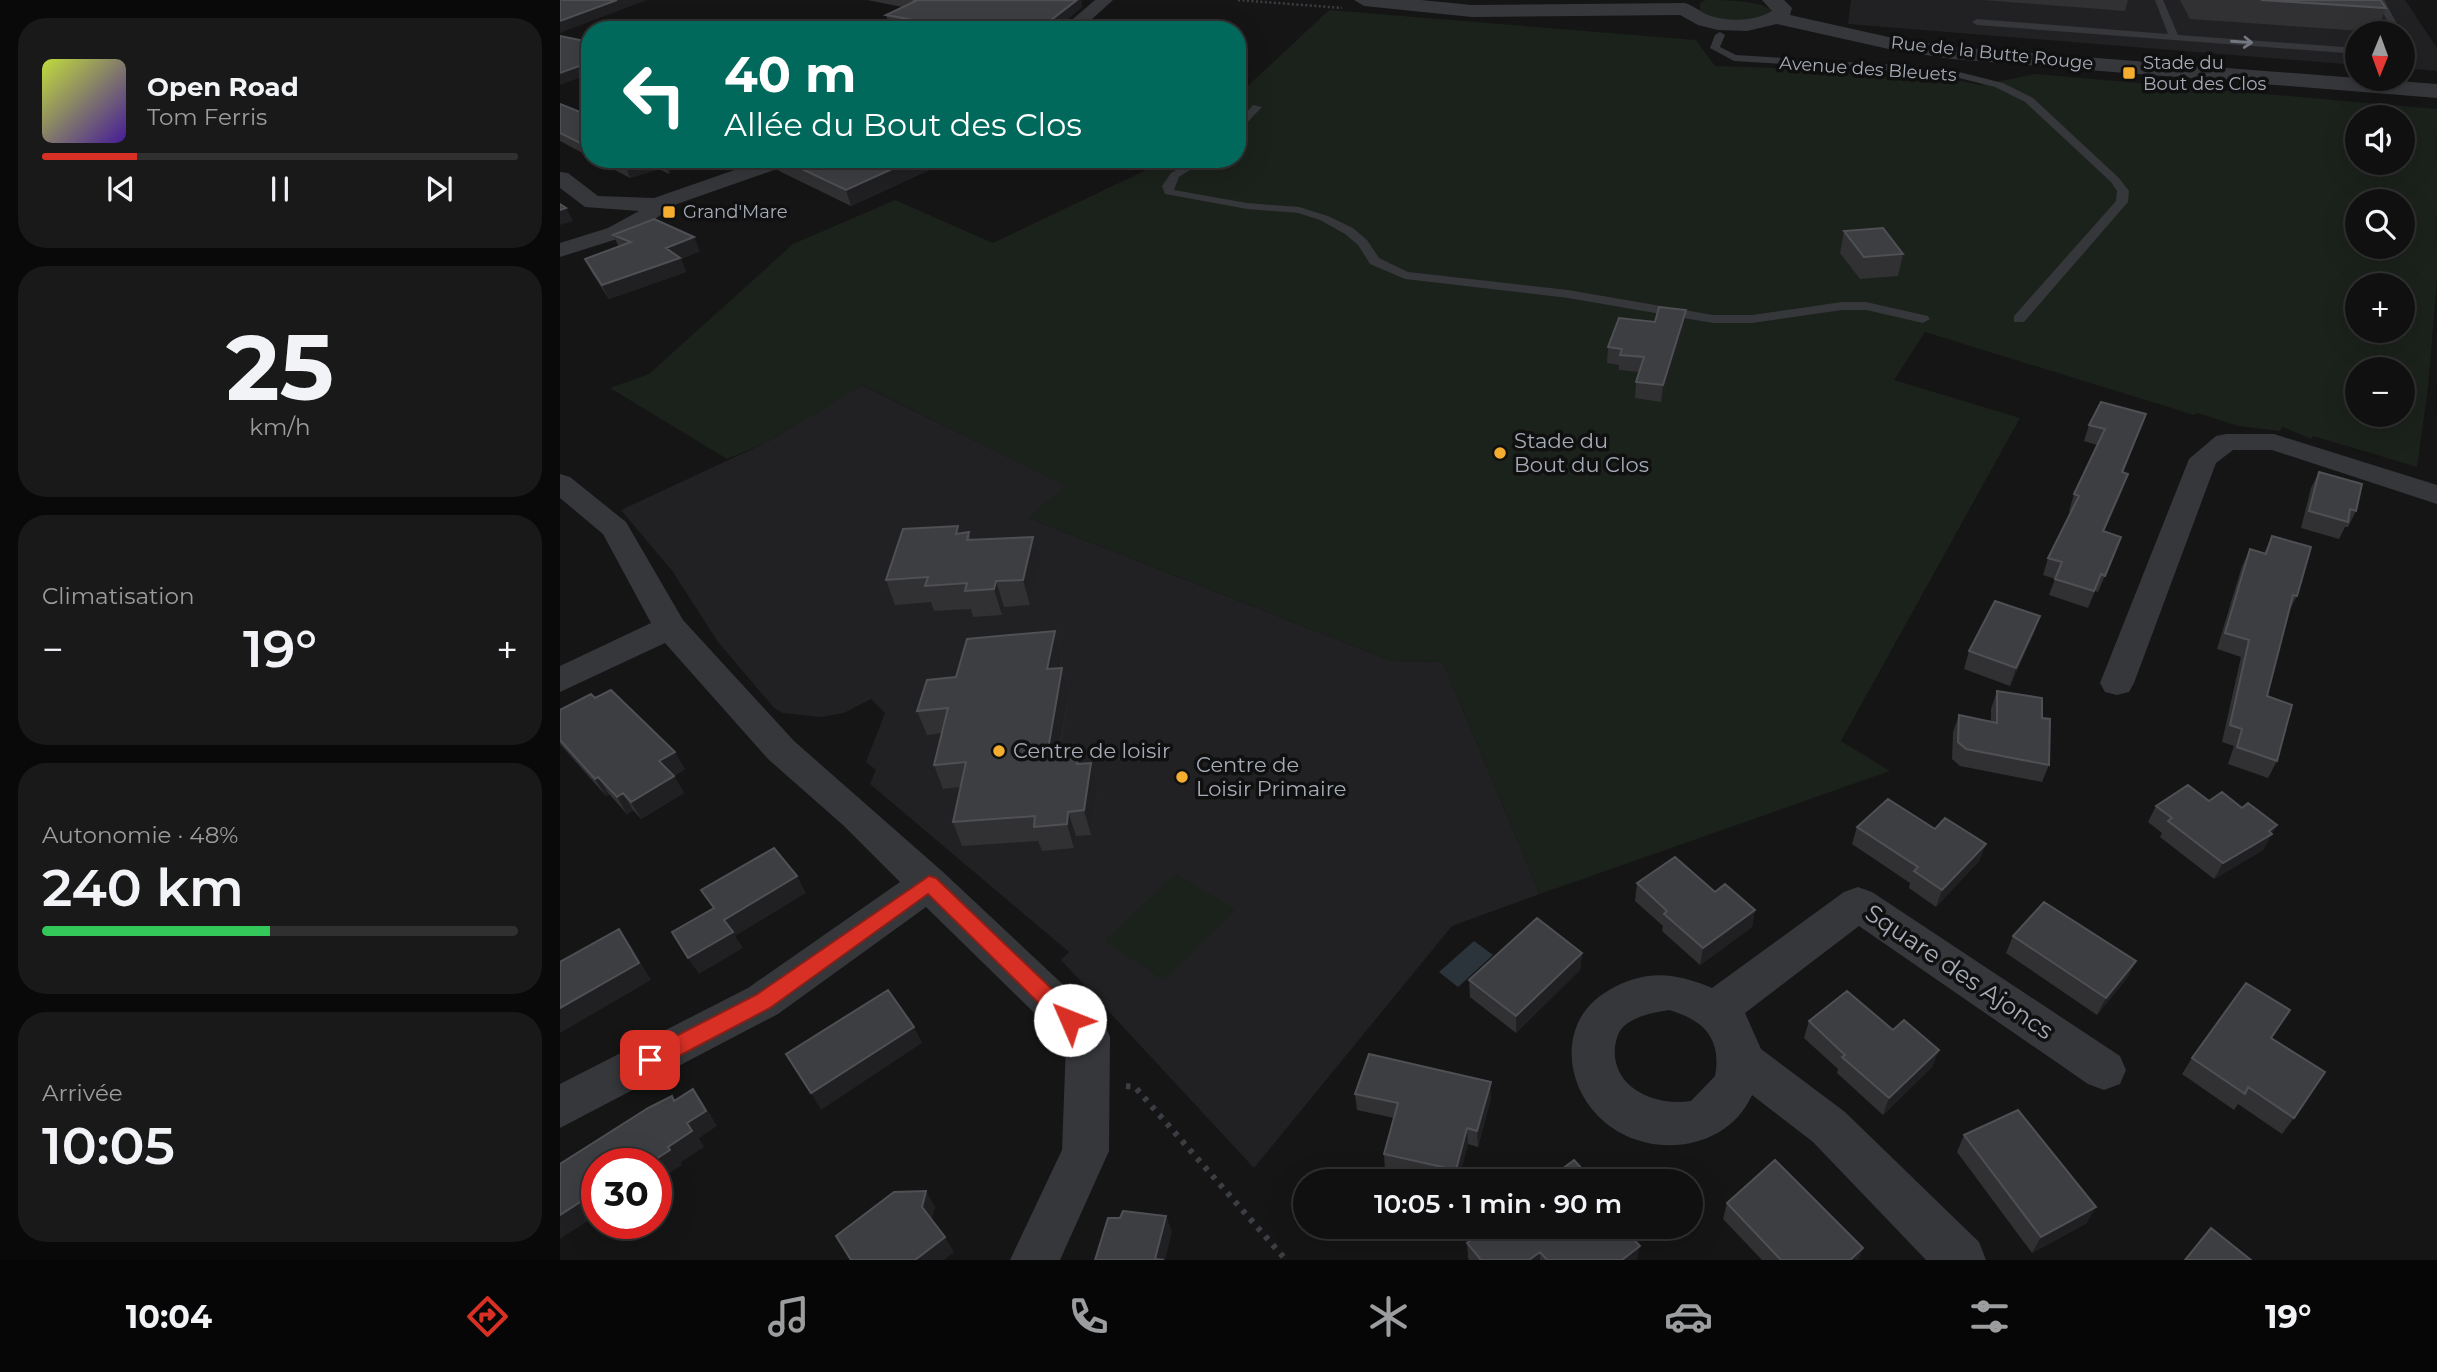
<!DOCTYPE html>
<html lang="fr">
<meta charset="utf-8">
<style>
body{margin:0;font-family:Montserrat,sans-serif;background:#191919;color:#f1f3f6;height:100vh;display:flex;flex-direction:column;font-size:26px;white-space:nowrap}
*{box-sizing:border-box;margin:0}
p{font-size:23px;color:#9c9d9f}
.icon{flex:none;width:38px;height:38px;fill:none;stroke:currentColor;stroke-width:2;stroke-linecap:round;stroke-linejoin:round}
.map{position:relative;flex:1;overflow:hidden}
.side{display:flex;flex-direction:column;gap:18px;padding:18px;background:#090909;width:560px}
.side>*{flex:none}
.banner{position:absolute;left:21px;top:21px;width:665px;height:147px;border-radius:28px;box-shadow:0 7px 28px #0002,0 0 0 2px #303030;background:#00695c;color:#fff;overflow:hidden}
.needle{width:46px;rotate:181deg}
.controls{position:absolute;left:1785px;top:21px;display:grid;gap:14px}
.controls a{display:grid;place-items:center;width:70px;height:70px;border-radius:50%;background:#101010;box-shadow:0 7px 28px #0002,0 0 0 2px #303030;font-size:35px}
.speed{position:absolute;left:21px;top:1148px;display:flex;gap:14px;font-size:35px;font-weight:700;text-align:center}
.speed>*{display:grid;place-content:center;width:91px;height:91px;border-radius:50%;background:#101010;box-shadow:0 7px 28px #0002,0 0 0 2px #303030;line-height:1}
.speed .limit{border:10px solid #d22;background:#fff;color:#111}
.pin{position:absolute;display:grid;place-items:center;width:60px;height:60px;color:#fff;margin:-30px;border-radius:14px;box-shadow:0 4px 10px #0006}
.me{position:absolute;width:77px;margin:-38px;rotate:314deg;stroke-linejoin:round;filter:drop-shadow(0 0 5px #0008)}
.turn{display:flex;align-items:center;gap:24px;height:147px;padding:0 28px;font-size:32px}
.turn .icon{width:91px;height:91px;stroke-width:2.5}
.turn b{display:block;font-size:49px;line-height:60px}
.big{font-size:52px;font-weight:600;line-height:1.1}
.side .widget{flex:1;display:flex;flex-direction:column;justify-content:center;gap:10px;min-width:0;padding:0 24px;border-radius:28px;background:#191919}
.side .dial{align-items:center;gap:0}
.dial b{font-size:91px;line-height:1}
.song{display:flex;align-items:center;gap:21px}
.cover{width:84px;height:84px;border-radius:10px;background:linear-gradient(135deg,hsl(70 70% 55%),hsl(260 70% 35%))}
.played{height:7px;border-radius:4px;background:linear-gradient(90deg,#d93025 20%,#303030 20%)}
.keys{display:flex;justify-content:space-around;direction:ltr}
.heat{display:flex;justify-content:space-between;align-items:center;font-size:38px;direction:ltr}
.charge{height:10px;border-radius:5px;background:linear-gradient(90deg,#34c759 48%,#303030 0)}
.trip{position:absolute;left:733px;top:1169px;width:410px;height:70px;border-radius:35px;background:#101010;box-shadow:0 7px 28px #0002,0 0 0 2px #303030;font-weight:600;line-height:70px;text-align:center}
.dock{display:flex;height:112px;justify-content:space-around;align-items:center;background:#060606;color:#9c9d9f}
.dock .icon{width:49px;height:49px}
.dock .on{color:#d93025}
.dock b{font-size:32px;color:#f1f3f6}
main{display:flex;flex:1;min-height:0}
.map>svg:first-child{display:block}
.built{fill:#212123}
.green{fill:#1b211b;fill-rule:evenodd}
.water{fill:#2b343a}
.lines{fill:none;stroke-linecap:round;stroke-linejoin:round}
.path-far1{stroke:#3b3e42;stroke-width:2.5;stroke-dasharray:2 2.5;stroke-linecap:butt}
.path{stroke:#3b3e42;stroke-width:6;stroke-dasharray:4.5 7;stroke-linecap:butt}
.service{fill:#35373b;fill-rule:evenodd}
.minor{fill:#35373b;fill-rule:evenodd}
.tertiary{fill:#35373b;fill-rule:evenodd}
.wall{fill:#313134}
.shaded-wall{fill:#202022}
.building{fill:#3d3e42;stroke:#4e5054;stroke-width:2}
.oneway{stroke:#73777f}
.route{fill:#d93025;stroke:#8d1f18;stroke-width:2}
.poi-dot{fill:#f4ad2f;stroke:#101011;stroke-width:2.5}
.labels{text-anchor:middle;stroke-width:7;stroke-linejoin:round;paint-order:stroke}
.far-street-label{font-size:18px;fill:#a6acb7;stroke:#101011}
.far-poi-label{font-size:18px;fill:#a6acb7;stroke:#101011;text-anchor:start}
.poi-label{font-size:21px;fill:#a6acb7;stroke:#101011;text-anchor:start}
.near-street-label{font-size:24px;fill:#a6acb7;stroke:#101011}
</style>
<main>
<section class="side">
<div class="widget">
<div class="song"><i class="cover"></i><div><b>Open Road</b><p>Tom Ferris</p></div></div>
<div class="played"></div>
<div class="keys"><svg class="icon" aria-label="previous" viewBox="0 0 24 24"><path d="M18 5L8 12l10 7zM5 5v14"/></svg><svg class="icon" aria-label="pause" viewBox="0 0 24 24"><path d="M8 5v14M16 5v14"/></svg><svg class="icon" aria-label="next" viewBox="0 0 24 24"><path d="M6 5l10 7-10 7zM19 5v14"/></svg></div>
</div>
<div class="widget dial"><b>25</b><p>km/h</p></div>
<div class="widget"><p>Climatisation</p>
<div class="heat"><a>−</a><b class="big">19°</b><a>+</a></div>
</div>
<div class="widget"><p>Autonomie · 48%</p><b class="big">240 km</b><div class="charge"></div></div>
<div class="widget"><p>Arrivée</p><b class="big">10:05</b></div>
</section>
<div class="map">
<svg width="1877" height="1260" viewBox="0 0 1877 1260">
<rect width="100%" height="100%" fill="#151516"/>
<!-- built -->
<path class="built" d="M1291,0H1845L1877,48V71L1843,68V33H1797V65L1288,24Z
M302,385L506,486L469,518L832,661L883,662L980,894L892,926L694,1168L501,960L509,952L310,784L316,770L306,762L325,713L311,699L284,713L261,717L223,713L214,708L158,642L113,572L61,510L205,443Z"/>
<!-- green -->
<path class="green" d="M1146,0C1163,0 1205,0 1212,12C1189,21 1162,26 1140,11V3Z
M769,10L1136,40L1155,66L1357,72L1421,85L1475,74L1877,109V280L1868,388L1857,467L1753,436L1751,439L1723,427L1720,431L1678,426L1637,413L1634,415L1365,332L1334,380L1460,418L1281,741L1330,771L980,894L883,662L832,661L469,518L505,486L303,385L205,443L167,459L50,388L89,374L233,244L335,200L433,243L609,159H677V96ZM1797,117H1843V163H1797ZM1797,201H1843V247H1797ZM1797,285H1843V331H1797ZM1797,369H1843V415H1797Z
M616,874L675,910L604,980L544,941Z"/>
<!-- water -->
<path class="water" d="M914,941L933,955L898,987L879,972Z"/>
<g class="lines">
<!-- path-far1 -->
<path class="path-far1" d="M678,0L782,8"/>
<!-- path -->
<path class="path" d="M566,1086L575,1087L726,1260"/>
<!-- service -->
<path class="service" d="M1595,0H1603L1618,35L1797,48V54L1417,25L1412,22L1417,19L1608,34Z
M1816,0H1824L1842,33H1834Z
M1160,32L1165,35L1160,47L1176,55L1383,68L1443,83L1473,98L1559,178L1569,191L1568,202L1464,322H1454V316L1556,201L1557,191L1551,182L1465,102L1435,87L1383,74L1174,61L1150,48L1155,35Z
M693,105L702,107L677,133V123Z
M634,159H647L619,177L614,190L687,203L739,207L768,216L793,228L807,240L819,258L848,272L1008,290L1153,315H1192L1282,302H1306L1368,316L1370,319L1363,323L1306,310H1282L1192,323H1153L1008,298L845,279L810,264L798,245L785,234L760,220L738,213L687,209L605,194L602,186L611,173Z"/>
<!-- minor -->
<path class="minor" d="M535,0H553L520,30H500Z
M206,159H237L234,163L117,204L73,234L0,257V243L48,228L79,211L25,207L0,188V172L8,173L38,196L94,198Z
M1666,434H1714L1877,485V504L1712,450H1673L1656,463L1574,683L1569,692L1557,695L1545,692L1540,683L1629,459L1656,436Z
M0,474L10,477L66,522L123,620L234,741L383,872L544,1023L550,1037L549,1151L500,1260H450L502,1150L506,1044L366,907L218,1014L0,1128V1084L188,988L340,882L284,826L208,759L105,643L0,692V666L91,623L43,534L0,498Z
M1298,887L1312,892L1560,1056L1566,1070L1560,1084L1544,1090L1528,1084L1299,926L1185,1013L1201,1049L1285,1112L1419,1242L1426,1260H1366L1253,1142L1192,1095C1166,1154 1082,1161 1038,1116C1003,1080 1000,1020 1046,992C1084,969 1113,972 1152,988L1284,892ZM1109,1010C1144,1020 1162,1039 1155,1076L1131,1101C1096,1107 1051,1088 1055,1047C1056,1040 1058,1032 1063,1027C1076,1015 1093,1013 1109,1010Z"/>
<!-- tertiary -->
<path class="tertiary" d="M794,0H861L912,5L1125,3C1135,6 1141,13 1151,16C1169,22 1196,21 1212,11L1202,0H1224L1232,8L1230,15L1333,38L1392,47L1877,84V98L1392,59L1333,50L1217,24L1187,31L1158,30L1138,25L1120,15L912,17L804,6Z"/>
</g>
<!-- wall -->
<path class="wall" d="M307,0H521L522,7L494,30H351L329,26L326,15L342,7Z
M1422,0H1568L1565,11Z
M1620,0H1820L1826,8L1817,32L1630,19Z
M0,104L30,116V157L0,141Z
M34,159H116L109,174L99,169L70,178Z
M215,159H393L291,206L219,171Z
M1284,231L1343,254L1338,276L1300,279L1280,253Z
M53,235L140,251L121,259L126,272L49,299L32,273L25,259L59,247Z
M1124,325L1101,402L1075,398L1076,382L1079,372L1059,370V365L1047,363L1048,347Z
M1586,414L1563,473L1562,491L1544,532L1561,537L1538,592L1535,591L1528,608L1489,595L1495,579L1483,575L1488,558L1511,512L1509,511L1514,494L1537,445L1524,441L1529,425Z
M1759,472L1796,511L1788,527H1785L1779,539L1741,528L1751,488Z
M409,532L411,540L480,562L470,605L444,607L442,615L413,617L411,609L374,611L371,602L335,605L326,580L401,533Z
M1712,536L1737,596L1729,611L1707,696L1717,761L1708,778L1668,764L1674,746L1662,742L1681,657L1657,649L1682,566L1690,549L1704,553Z
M1480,616L1474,633L1450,686L1404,669L1409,651Z
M495,631L502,655L500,669L502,668L509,692L499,754L519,752L522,763H531L538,787L531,835L516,836L514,848L482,851L478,841L402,846L393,822L400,787L383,789L374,765L382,733L367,735L357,711L396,677Z
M1437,691L1482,718L1489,765L1482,782L1400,766L1392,759L1393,732L1399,715L1431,721V709Z
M0,710L125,769L114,776L124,793L81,819L73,810L67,814L49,794L46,796L0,744Z
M1649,801L1682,808L1717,825L1703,850L1654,879L1600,837L1602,833L1588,822L1596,806Z
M1297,827L1375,829L1426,844L1419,861L1376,907L1349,888L1350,883L1292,844Z
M1077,883L1155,892L1195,910L1192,927L1140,965L1102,931L1103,926L1075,901Z
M1453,936L1576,961L1567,978L1537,1015L1446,953Z
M1022,953L1020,970L956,1033L910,997L909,980Z
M1249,1021L1333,1030L1379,1050L1372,1067L1323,1115L1277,1073L1278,1069L1244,1038Z
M1711,1038L1734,1118L1722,1134L1678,1104L1674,1110L1622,1074L1632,1058Z
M931,1082V1098L918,1147L908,1144L898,1181H878L825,1170L824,1154L834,1118L797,1110L795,1094Z
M1404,1135L1527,1223L1472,1253L1397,1152Z
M1167,1203L1303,1248L1298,1260H1202L1163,1219Z
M907,1243L1077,1260H909L908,1258Z"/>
<!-- shaded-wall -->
<path class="shaded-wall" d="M57,0H87L0,33V21Z
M517,0H521L522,7L494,30H478Z
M30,62V74L0,85V73Z
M88,159H95L99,169L70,178L66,167Z
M106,159H116L109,174L104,162Z
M354,159H393L291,206L286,190Z
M6,208L13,221L0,225V210Z
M134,237L140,251L121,259L126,272L49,299L42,285L106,248Z
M1126,310L1124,325L1101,402L1103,385Z
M1568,474L1562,491L1536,548L1543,531Z
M473,537L480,562L470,605L463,580Z
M436,581L444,607L442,615L434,589Z
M1480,616L1474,633L1450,686L1456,668Z
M495,631L502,655L495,693L487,669Z
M502,668L509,692L494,779L487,755Z
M115,752L125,769L109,778L99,761Z
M519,752L526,776L517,764Z
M531,763L538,787L531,835L524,810Z
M114,776L124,793L81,819L71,802Z
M38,777L49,794L46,796L35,779Z
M63,793L73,810L67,814L57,797Z
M508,812L516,836L514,848L507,824Z
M1717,825L1703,850L1654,879L1663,863Z
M1426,844L1419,861L1376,907L1382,890Z
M237,876L246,893L175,936L183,948L139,974L128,958L164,920Z
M1195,910L1192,927L1140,965L1143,948Z
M59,929L71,946L91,980L0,1033V1008Z
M1022,953L1020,970L956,1033V1016Z
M1576,961L1567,978L1537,1015L1546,998Z
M354,1027L362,1043L261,1110L251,1093Z
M1379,1050L1372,1067L1323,1115L1329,1098Z
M931,1082V1098L918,1147L917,1131Z
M133,1089L144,1104L157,1126L139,1138L144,1147L121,1162L122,1165L96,1182V1164H88L108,1147L127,1123Z
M907,1128L908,1144L898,1181H897L896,1170Z
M366,1191L375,1207L371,1223L362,1207Z
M37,1196V1215L0,1239V1215L28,1197Z
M1536,1207L1527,1223L1472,1253L1481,1237Z
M606,1216L612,1232L605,1260H595Z
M385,1237L394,1252L384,1260H355Z
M1080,1246L1077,1260H1062Z
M1303,1248L1298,1260H1290Z
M980,1252V1260H969Z"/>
<!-- building -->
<path class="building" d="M0,0H57L0,21Z
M353,0H517L478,30H408L326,15L356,1Z
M1701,0H1820L1826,8Z
M0,36L30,42V62L0,73Z
M0,104L30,116V148L0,133Z
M51,159H88L66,167Z
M221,159H354L286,190Z
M0,204L6,208L0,210Z
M94,219L134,237L106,248L120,258L42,285L25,259L71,242L53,235Z
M1323,228L1343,254L1304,257L1284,231Z
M1099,307L1126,310L1103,385L1076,382L1084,357L1060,355L1062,349L1048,347L1059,318L1095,322Z
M1541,402L1586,414L1562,472L1568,474L1543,531L1561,537L1545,576L1541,574L1534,591L1495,579L1502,562L1488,558L1519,496L1514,494L1545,429L1529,425Z
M1759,472L1802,484L1796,511L1790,509L1788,522L1749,511Z
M398,526L396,534L409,532L407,540L473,537L463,580L436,581L434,589L405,591L407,583L365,586L368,577L326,580L343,529Z
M1712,536L1751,547L1737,596L1733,595L1707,696L1732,705L1717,761L1677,747L1682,729L1670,725L1689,640L1665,633L1690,549L1706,554Z
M1435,601L1480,616L1456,668L1409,651Z
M495,631L487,669L502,668L487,755L519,752L517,764L531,763L524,810L508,812L507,824L474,827L475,816L393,822L406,762L374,765L388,708L357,711L367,680L396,677L407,639Z
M51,690L115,752L99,761L114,776L71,802L63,793L57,797L38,777L35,779L0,740V710L31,694L35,698Z
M1437,691L1482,698V718L1490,719L1489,765L1406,749L1398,742L1399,715L1437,723Z
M1628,785L1649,801L1662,792L1682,808L1688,803L1717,825L1709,831L1712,834L1663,863L1608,821L1612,818L1596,806Z
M1328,799L1375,829L1385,818L1426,844L1382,890L1354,871L1358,867L1297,827Z
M214,848L237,876L164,920L173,932L128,958L112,932L154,908L141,890Z
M1115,857L1155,892L1165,884L1195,910L1143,948L1104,914L1107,911L1077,883Z
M1484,902L1576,961L1546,998L1453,936Z
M977,918L1022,953L956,1016L909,980Z
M59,929L79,963L0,1008V962Z
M1686,983L1730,1010L1711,1038L1765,1072L1734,1118L1688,1087L1685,1094L1632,1058Z
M328,990L354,1027L251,1093L226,1054Z
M1287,991L1333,1030L1344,1020L1379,1050L1329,1098L1282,1057L1285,1055L1249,1021Z
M809,1054L931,1082L917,1131L907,1128L896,1170L824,1154L838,1103L795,1094Z
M133,1089L146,1111L127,1123L132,1131L108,1147L110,1150L88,1164H37V1196L30,1201L28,1197L0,1215V1164L88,1108L112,1096L114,1101Z
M1458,1110L1536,1207L1481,1237L1404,1135Z
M1014,1160L1033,1181H986Z
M1215,1160L1303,1248L1290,1260H1221L1167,1203Z
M366,1191L362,1207L385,1237L355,1260H291L276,1236L334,1192Z
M563,1211L606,1216L595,1259L604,1260H535L548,1218H560Z
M928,1227H1062L1080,1246L1062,1260H987L980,1252L969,1260H921L907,1243Z
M1651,1228L1691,1260H1625Z"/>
<!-- one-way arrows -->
<defs><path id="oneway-shaft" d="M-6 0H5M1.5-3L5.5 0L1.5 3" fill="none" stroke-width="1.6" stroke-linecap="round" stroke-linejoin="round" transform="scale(1.75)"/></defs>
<use class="oneway" href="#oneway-shaft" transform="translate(1682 42) rotate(4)"/>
<!-- route -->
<path class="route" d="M369,876L376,878L517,1013L520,1020L517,1026L510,1029L502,1026L368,894L210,1008L98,1067L90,1070L83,1067L79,1060L83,1053L196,995Z"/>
<!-- markers -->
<g class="poi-dot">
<rect x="1562" y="66" width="14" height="14" rx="3.5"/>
<rect x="102" y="205" width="14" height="14" rx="3.5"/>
<circle cx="940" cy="453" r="7"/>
<circle cx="439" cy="751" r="7"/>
<circle cx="622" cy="777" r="7"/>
</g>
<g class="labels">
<!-- far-street labels -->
<g class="far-street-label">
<text transform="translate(1432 53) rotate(6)" y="6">Rue de la Butte Rouge</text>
<text transform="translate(1308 69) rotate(4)" y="6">Avenue des Bleuets</text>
</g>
<!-- far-poi labels -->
<g class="far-poi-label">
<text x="1583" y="69">Stade du<tspan x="1583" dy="21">Bout des Clos</tspan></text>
<text x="123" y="218">Grand'Mare</text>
</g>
<!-- poi labels -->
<g class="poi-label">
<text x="954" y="448">Stade du<tspan x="954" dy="24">Bout du Clos</tspan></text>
<text x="453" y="758">Centre de loisir</text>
<text x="636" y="772">Centre de<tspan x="636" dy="24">Loisir Primaire</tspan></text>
</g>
<!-- near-street labels -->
<g class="near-street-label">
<text transform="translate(1399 972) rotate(34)" y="8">Square des Ajoncs</text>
</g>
</g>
</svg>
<div class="controls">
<a><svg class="needle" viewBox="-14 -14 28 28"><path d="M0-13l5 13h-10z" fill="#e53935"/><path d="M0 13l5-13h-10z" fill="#9c9d9f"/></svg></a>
<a><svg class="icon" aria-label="sound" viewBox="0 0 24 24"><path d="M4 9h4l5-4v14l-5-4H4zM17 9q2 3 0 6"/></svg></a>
<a><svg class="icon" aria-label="search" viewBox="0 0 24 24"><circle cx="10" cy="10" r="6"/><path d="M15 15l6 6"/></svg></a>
<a>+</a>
<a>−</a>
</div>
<div class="speed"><div class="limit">30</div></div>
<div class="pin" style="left:90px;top:1060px;background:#d93025"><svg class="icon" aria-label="arrive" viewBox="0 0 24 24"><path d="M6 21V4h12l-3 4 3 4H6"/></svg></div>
<svg class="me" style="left:510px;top:1020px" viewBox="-20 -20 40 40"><circle r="19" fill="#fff"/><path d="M0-13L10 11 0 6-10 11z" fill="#d93025"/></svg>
<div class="trip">10:05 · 1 min · 90 m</div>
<div class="banner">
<div class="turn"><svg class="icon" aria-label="left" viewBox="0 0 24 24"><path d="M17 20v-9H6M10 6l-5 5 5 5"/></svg><div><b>40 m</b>Allée du Bout des Clos</div></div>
</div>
</div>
</main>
<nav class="dock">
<b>10:04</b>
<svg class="icon on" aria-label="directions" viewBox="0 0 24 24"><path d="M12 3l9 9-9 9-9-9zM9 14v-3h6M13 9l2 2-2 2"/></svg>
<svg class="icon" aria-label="music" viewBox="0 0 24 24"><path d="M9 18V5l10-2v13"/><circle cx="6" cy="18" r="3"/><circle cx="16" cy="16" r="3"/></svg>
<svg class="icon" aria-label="phone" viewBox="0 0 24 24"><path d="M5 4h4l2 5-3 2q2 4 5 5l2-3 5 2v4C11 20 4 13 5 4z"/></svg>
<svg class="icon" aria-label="climate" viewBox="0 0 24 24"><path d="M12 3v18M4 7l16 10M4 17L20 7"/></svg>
<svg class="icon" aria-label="car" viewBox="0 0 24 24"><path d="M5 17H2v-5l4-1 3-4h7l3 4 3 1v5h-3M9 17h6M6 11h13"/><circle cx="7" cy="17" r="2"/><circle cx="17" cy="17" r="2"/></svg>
<svg class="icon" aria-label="filters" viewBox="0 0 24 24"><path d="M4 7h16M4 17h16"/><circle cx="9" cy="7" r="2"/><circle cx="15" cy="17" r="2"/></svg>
<b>19°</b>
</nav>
